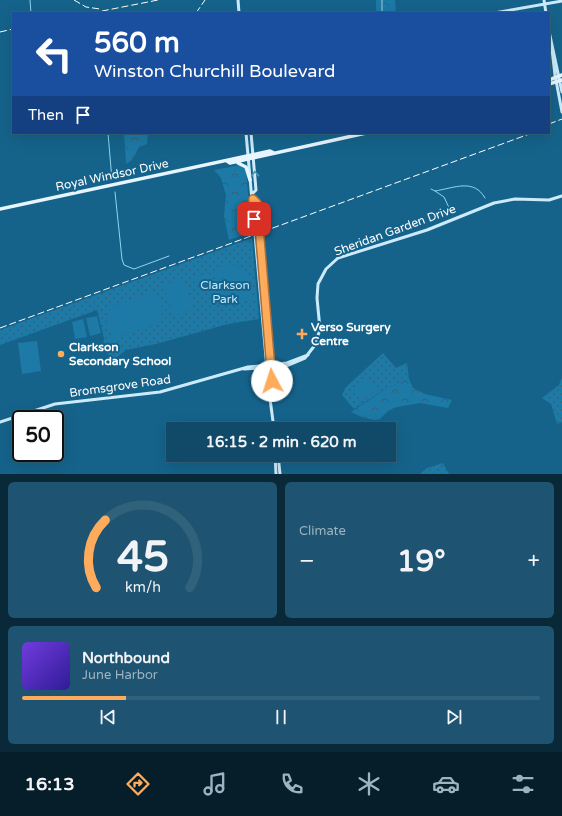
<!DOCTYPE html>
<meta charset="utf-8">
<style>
body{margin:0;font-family:"Varela Round",sans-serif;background:#1e5471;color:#f1f3f6;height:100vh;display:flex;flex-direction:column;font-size:15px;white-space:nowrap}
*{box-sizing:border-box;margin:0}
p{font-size:13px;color:#9cb3c0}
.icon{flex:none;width:22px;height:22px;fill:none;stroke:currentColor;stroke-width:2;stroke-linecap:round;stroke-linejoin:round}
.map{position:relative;height:474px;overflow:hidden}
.details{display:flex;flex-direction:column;gap:8px;padding:8px;background:#092939;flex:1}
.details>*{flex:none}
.banner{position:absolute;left:12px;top:12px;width:538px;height:122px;border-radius:0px;box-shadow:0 4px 16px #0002,0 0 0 1px #30627c;background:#1a4fa0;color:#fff;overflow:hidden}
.speed{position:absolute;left:12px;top:410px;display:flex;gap:8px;font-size:20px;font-weight:700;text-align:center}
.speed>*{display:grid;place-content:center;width:52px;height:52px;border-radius:50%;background:#104a68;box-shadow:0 4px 16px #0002,0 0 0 1px #30627c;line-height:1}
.speed .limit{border:2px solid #111;border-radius:6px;background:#fff;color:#111}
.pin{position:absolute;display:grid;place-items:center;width:34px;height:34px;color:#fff;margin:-17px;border-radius:8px;box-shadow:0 2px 6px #0006}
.me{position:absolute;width:44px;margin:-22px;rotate:355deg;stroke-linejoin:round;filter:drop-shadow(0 0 3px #0008)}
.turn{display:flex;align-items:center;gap:14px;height:84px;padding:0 16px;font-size:18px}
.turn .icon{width:52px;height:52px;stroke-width:2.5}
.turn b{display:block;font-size:28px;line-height:34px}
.then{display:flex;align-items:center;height:38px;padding:0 16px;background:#0003;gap:8px;font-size:15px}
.big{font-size:30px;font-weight:800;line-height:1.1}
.details .card{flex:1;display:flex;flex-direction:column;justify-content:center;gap:6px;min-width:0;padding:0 14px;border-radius:6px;background:#1e5471}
.details .dial{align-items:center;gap:0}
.dial svg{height:104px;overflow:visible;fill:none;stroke:#30627c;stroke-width:7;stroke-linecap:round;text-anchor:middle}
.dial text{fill:#f1f3f6;stroke:none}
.song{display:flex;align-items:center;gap:12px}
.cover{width:48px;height:48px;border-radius:6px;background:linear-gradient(135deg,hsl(260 70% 55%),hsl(250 70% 35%))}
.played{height:4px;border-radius:2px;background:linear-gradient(90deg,#ffab5c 20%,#30627c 20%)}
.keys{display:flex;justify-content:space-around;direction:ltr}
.heat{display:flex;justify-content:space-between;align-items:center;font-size:22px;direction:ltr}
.details .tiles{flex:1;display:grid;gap:8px;grid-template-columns:1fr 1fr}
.card:last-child{grid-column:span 2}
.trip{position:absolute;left:166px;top:422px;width:230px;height:40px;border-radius:0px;background:#104a68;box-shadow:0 4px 16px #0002,0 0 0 1px #30627c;font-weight:800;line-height:40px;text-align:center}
.tab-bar{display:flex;height:64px;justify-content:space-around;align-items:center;background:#061e2a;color:#9cb3c0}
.tab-bar .icon{width:28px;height:28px}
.tab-bar .selected{color:#ffab5c}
.tab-bar b{font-size:18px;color:#f1f3f6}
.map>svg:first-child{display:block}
.green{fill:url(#green-dots)}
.forest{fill:url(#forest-crowns)}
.pitch{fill:#1d79a5}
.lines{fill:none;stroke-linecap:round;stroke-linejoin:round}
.stream{stroke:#90d4f2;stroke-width:1}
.secondary{stroke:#cbebfb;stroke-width:3}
.primary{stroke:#e6f5ff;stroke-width:3.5}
.rail{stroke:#fff;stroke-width:1;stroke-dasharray:7 3;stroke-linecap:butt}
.oneway{stroke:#5593b2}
.route-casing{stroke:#a66f3c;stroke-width:10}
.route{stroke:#ffab5c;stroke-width:7}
.poi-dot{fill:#ffab5c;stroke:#15638b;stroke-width:1.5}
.labels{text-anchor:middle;stroke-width:4;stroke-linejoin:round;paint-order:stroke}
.street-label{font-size:12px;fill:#fff;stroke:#15638b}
.park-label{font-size:12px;fill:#c4e9fb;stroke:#15638b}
.poi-label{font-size:12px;font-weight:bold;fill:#fff;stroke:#15638b;text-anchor:start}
</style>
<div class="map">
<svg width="562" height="474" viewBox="0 0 562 474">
<defs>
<pattern id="green-dots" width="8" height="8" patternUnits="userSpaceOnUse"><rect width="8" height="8" fill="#1d79a5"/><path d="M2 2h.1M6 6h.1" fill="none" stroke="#346278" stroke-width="1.8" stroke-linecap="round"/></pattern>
<pattern id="forest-crowns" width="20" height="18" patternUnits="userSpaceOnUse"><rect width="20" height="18" fill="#1d79a5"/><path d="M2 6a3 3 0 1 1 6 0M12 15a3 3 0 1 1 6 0" fill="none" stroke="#346278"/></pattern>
</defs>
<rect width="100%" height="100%" fill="#15638b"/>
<!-- green -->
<path class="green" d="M252,238L259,319L228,324L156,344L126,350L114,359L111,366L97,310L0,345V330Z
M383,353L396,368L407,363L409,379L387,388L354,409L342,395L346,387Z
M285,370L292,387L276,390L275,371Z
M562,377V422L557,424L551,404L542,398L559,385Z
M443,463L449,474H420L427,468Z"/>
<!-- forest -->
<path class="forest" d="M376,0H395L396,13H376Z
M124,133H148L147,144L139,147L133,159L126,164Z
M240,165L246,169L251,232L229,240L224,216L226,195L221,178L214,170Z
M409,379L413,388L425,394L452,400L448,408L420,403L397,407L388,411L380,419L375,420L364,418L351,412L387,388Z"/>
<!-- pitch -->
<path class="pitch" d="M229,265C250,267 251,281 252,299L233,300L231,303L218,304L215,301V267Z
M209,272L211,280L195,285L193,278Z
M183,278L194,309L174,316L163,285Z
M151,292C153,296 155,296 158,299C166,307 162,315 158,323L118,337C116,333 114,333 111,331C103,323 107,314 111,307Z
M97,316L101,333L90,336L86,318Z
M83,319L87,337L75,339L72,322Z
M114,336L117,345L106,348L103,340Z
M37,341L41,371L22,374L18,343Z
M367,378L376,389L362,401L353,390Z"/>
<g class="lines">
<!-- stream -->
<path class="stream" d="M30,0L31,13
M382,0V13
M108,133L112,180
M431,189L435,191C454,188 474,178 485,198
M435,191L444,197L452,214
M115,192L122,259L124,265L134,269L169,256"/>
<!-- secondary -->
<path class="secondary" d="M238,0L239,13
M544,0L546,13
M494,13L562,1
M549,31L562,92
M552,49L555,75L562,112
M246,133L269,391L274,429
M251,133L256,190L253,193
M253,199L257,203L273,391L271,395
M244,369L286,366L305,358L315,345L320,329L317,298L318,284L326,269L338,258L427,230L494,203L515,199L549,200L562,196
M0,422L55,404L160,392L248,367L287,363L308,355
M275,455L276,474
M278,455L280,474"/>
<!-- primary -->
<path class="primary" d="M549,80L562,75
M549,84L562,80
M227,161L230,163L366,133
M238,163L246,167L250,180
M0,209L270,151L274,153"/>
<!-- rail -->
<path class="rail" d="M74,0L86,7L100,9
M92,13L158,0
M196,13L205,0
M0,32L13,29
M549,124L562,119
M0,328L532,133"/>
</g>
<!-- one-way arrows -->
<defs><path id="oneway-chevron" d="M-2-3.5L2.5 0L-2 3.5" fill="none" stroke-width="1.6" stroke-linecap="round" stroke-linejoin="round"/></defs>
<use class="oneway" href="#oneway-chevron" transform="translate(255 174) rotate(-95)"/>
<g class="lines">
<defs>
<path id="route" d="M254,219L253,199L257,203L272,381"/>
</defs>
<!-- route casing -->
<use href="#route" class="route-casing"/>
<!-- route -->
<use href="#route" class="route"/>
</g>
<!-- markers -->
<g class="poi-dot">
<path d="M300 328h4v4h4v4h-4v4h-4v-4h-4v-4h4z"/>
<circle cx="61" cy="354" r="4"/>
</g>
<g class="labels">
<!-- street labels -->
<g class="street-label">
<text transform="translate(112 175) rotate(-12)" y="4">Royal Windsor Drive</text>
<text transform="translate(395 230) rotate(-20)" y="4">Sheridan Garden Drive</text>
<text transform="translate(120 386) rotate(-8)" y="4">Bromsgrove Road</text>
</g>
<!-- park labels -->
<g class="park-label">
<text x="225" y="289">Clarkson<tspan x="225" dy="14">Park</tspan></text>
</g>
<!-- poi labels -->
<g class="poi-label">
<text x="311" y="331">Verso Surgery<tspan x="311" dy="14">Centre</tspan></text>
<text x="69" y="351">Clarkson<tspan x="69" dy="14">Secondary School</tspan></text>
</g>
</g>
</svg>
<div class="speed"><div class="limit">50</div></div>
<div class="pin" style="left:254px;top:219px;background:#d93025"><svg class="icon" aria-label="arrive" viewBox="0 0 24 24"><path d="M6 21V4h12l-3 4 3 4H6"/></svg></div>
<svg class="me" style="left:272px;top:381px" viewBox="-20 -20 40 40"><circle r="19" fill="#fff"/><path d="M0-13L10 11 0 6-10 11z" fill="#ffab5c"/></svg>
<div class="trip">16:15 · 2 min · 620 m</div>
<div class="banner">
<div class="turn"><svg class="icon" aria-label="left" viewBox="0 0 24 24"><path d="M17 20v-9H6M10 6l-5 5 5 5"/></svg><div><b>560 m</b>Winston Churchill Boulevard</div></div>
<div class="then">Then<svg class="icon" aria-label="arrive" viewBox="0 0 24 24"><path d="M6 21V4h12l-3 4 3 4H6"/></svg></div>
</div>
</div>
<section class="details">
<div class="tiles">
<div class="card dial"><svg viewBox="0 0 100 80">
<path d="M14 69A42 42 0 1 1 86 69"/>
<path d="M14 69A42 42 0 0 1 21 17" stroke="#ffab5c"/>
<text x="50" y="56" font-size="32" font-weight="700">45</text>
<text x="50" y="72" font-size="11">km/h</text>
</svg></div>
<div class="card"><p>Climate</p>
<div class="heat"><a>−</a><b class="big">19°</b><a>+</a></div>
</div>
<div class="card">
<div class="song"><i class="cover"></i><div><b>Northbound</b><p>June Harbor</p></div></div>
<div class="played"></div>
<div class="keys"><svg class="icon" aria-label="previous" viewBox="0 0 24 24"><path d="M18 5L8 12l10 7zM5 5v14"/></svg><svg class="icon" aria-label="pause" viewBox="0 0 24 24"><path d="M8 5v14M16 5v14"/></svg><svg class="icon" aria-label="next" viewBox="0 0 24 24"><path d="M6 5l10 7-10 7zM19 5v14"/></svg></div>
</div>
</div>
</section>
<nav class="tab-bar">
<b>16:13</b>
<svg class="icon selected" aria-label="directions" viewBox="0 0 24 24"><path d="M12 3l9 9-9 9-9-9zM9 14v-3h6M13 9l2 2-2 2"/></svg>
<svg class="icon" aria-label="music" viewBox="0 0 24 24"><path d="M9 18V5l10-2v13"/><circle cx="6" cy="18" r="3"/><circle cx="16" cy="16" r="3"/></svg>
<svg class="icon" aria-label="phone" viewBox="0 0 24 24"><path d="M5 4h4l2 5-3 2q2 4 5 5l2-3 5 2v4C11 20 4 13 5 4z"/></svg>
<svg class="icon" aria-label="climate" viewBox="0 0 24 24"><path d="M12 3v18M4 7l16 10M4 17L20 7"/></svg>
<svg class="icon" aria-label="car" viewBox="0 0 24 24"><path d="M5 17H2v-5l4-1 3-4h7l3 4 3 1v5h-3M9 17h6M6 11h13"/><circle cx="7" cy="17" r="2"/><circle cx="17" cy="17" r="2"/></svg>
<svg class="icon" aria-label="filters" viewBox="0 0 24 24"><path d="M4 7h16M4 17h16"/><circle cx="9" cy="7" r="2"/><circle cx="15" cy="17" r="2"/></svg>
</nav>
